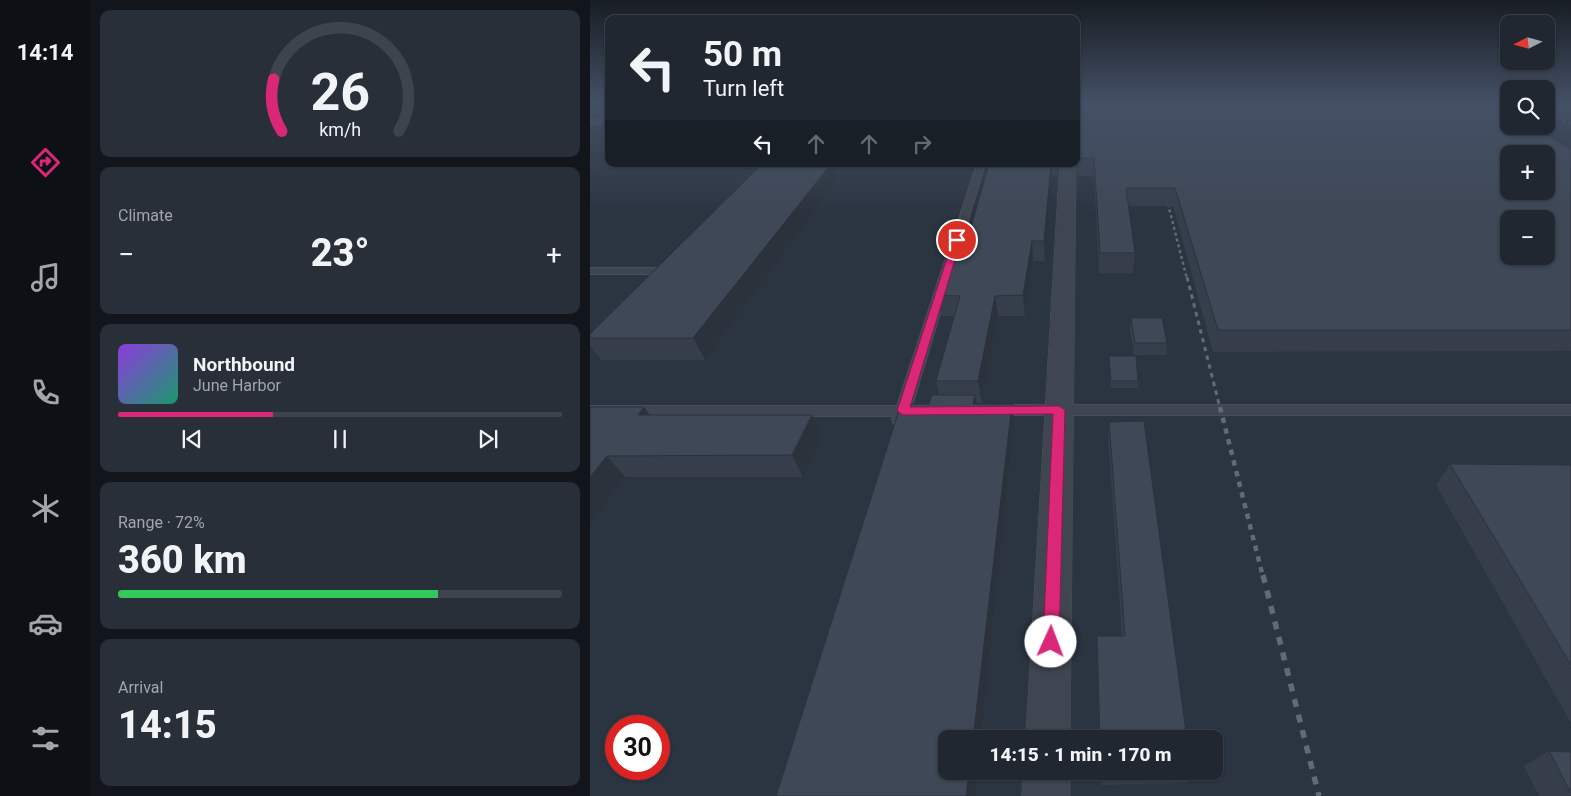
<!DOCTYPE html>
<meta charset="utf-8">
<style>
body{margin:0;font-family:Roboto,sans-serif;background:#282f39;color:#f1f3f6;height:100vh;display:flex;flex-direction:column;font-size:19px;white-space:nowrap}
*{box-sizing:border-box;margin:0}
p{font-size:16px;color:#a2a5ab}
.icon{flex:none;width:28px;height:28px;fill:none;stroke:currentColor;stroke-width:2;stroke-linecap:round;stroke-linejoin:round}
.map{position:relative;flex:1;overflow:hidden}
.side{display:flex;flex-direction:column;gap:10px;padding:10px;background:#12151b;width:500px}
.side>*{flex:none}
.banner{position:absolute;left:15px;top:15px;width:475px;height:152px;border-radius:10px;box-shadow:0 1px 4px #0004,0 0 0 1px #3d444d;background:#202731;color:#f1f3f6;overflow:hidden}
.needle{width:32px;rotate:264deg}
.buttons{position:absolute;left:910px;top:15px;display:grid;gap:10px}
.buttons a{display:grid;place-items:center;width:55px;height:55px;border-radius:10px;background:#202731;box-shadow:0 1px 4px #0004,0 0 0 1px #3d444d;font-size:25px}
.speed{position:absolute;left:15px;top:715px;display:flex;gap:10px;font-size:25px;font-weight:700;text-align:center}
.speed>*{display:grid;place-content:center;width:65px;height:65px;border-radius:50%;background:#202731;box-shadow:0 1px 4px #0004,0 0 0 1px #3d444d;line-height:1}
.speed .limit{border:8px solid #d22;background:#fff;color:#111}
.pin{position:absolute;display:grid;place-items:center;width:42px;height:42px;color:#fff;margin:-21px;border:2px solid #fff;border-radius:50%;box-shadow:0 1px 5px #0007}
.me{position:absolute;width:55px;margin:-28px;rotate:2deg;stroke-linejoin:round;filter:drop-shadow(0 0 4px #0008)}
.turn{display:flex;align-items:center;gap:18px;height:105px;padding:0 15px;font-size:22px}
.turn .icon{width:65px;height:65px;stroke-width:2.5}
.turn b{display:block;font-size:35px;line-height:42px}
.lanes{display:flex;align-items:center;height:48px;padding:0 15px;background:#0003;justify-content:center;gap:25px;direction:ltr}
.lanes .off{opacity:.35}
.big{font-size:38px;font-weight:800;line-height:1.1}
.side .widget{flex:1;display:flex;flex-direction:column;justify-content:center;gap:8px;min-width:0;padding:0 18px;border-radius:10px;background:#282f39}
.side .dial{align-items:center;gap:0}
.dial svg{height:130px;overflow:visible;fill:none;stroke:#3d444d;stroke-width:7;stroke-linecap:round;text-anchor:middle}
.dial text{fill:#f1f3f6;stroke:none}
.song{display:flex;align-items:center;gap:15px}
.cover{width:60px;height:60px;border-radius:8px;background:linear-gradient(135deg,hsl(270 70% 55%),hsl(160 70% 35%))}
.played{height:5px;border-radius:2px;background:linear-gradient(90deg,#db2777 35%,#3d444d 35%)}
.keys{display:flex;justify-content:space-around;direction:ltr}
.heat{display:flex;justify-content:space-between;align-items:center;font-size:28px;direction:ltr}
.charge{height:8px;border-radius:4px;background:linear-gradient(90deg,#34c759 72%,#3d444d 0)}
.trip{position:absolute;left:348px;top:730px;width:285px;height:50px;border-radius:10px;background:#202731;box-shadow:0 1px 4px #0004,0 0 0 1px #3d444d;font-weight:800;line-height:50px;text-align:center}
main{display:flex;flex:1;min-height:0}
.dock{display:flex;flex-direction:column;width:90px;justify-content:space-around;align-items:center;background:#0d1014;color:#a2a5ab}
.dock .icon{width:35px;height:35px}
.dock .active{color:#db2777}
.dock b{font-size:22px;color:#f1f3f6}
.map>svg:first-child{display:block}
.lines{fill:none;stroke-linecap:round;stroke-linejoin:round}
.lane-casing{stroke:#494f5a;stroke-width:2}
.street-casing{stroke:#494f5a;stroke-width:1}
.lane{fill:#3f4651;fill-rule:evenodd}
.street{fill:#3f4651;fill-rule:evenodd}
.rail-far4{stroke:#626a77;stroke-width:2;stroke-dasharray:2.5 2.5;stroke-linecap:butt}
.rail-far3{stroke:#626a77;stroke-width:2.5;stroke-dasharray:3 3;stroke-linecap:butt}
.rail-far2{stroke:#626a77;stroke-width:3;stroke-dasharray:4.5 4.5;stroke-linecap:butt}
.rail-far1{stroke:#626a77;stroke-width:4.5;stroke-dasharray:5.5 5.5;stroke-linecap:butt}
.rail{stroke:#626a77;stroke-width:5.5;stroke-dasharray:8 8;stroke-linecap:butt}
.wall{fill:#353e4a}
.shaded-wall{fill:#2b323c}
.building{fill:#3e4856;stroke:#2b323c;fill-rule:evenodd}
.route{fill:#db2777;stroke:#8e194d}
</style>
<main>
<nav class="dock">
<b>14:14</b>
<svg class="icon active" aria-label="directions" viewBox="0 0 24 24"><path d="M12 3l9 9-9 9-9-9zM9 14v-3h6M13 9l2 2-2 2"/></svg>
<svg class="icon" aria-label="music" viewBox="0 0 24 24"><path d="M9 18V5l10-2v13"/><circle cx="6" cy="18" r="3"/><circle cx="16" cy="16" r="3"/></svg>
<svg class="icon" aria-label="phone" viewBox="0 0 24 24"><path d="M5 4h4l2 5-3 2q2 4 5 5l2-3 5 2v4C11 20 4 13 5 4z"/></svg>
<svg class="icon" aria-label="climate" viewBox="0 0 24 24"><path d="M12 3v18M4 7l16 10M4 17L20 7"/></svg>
<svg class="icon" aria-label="car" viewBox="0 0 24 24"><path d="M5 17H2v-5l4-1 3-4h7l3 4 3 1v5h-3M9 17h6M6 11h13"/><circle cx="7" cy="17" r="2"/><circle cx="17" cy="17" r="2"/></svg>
<svg class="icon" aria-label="filters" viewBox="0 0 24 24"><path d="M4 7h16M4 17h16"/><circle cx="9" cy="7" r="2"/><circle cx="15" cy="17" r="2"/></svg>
</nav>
<section class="side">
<div class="widget dial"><svg viewBox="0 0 100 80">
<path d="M14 69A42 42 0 1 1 86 69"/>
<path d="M14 69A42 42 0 0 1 9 37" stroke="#db2777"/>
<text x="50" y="56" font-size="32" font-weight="700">26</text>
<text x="50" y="72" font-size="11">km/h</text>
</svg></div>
<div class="widget"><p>Climate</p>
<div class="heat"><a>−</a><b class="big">23°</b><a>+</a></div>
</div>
<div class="widget">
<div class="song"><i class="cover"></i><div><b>Northbound</b><p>June Harbor</p></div></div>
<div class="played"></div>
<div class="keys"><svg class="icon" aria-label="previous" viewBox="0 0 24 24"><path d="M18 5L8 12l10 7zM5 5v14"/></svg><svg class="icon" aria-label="pause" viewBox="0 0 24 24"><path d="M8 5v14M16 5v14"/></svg><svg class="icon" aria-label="next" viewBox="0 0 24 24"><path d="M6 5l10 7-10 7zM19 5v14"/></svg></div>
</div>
<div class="widget"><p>Range · 72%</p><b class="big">360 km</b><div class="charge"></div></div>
<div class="widget"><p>Arrival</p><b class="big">14:15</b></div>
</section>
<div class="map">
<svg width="981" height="796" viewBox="0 0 981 796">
<rect width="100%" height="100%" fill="#2b3441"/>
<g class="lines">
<defs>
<path id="lane" d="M959,103H968L981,108V112Z
M0,120H19V124H0Z
M387,164H395L322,406L335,407L338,411L335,415L319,416L316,424L310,426L304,424L302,420L303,416H0V406H307Z
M0,268H77L83,271L77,274H0Z
M403,405H981V415H403L398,414L395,410L398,406Z"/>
<path id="street" d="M470,164H486L480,739H436Z
M434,771H480V796H432Z"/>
</defs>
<!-- lane casing -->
<use href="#lane" class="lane-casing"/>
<!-- street casing -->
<use href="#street" class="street-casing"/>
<!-- lane -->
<use href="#lane" class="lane"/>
<!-- street -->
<use href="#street" class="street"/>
<!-- rail-far4 -->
<path class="rail-far4" d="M956,111L981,124"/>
<!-- rail-far3 -->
<path class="rail-far3" d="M575,192L597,279"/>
<!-- rail-far2 -->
<path class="rail-far2" d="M597,277L630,408"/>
<!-- rail-far1 -->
<path class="rail-far1" d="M630,407L673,577"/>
<!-- rail -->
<path class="rail" d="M673,575L729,796"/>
</g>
<!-- wall -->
<path class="wall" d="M486,103L981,150V351L623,352L583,206H538L545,253L543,273H509L504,176H488V164L486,162Z
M966,103H981V121L962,110Z
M172,164H243L248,179L115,360H11L0,345V334Z
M399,164H469L467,176H462L455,261H443L435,316H408L392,403H386L387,404L424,427L385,796H186L339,404L349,395L346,381L364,316H351L347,295L377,241Z
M541,318L577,343L576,355H544L540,330Z
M519,356L548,381V388H521Z
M0,407L60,415L232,436L213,477H35L0,526Z
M519,422L597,739H509L507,650V636H532L518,437Z
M860,464L981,465V723L846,485Z
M959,751L981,752V796H949L934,766Z
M510,771H601V772L597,783L511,785Z"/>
<!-- shaded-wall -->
<path class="shaded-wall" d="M241,164H243L248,179L115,360L103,338Z
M461,164L462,176L455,261L454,241Z
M467,164H469L467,176Z
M442,241L443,261L435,316L433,295Z
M405,296L408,316L392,403L388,381Z
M385,395L389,418L383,404Z
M422,404L424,427L391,739H383Z
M54,407L70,429L48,415Z
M222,415L232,436L213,477L202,455Z
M17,456L35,477L0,526V477Z
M379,771H387L385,796H376Z"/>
<!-- building -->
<path class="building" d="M486,103H902L919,112V126H942L981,150V330H628L585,188H536L545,253H510L504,158H488V147L486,146ZM919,154H956V191H919ZM919,219H956V256H919Z
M971,103H981V108Z
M172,164H241L103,338H0V334Z
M399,164H461L454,241H442L433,295L405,296L388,381H346L370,296L347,295L365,242L377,241Z
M541,318H572L577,343H545Z
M519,356H546L548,381H521Z
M342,395H385L383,404H422L383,739H356V771H379L376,796H186L311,404H339Z
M0,407H54L48,415H222L202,455L17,456L0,477Z
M554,421L597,739H510L507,636H535L519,422Z
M860,464L981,465V665Z
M959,751L981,752V793Z
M511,771H601V772L511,774Z"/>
<!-- sky -->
<linearGradient id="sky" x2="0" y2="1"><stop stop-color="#181d24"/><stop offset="0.48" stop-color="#445065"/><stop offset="1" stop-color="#445065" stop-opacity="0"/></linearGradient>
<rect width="981" height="214" fill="url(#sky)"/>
<!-- route -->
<path class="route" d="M367,237L371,240L320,407L469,406L475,410L469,642L467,648L461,650L455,648L453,642L463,414L313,415L307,411L363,240Z"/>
</svg>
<div class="buttons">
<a><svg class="needle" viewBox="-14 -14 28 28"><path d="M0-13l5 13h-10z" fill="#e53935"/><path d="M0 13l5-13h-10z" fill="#a2a5ab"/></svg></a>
<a><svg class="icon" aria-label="search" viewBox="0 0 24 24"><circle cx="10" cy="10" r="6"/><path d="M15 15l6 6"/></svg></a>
<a>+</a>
<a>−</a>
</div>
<div class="speed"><div class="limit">30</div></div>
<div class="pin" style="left:367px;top:240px;background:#d93025"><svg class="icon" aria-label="arrive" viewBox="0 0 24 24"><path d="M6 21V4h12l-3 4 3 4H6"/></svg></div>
<svg class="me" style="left:461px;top:642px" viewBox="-20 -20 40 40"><circle r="19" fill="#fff"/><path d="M0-13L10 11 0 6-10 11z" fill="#db2777"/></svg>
<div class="trip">14:15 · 1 min · 170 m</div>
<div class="banner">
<div class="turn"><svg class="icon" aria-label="left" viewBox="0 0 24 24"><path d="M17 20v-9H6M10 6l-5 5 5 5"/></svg><div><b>50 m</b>Turn left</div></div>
<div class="lanes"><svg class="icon" aria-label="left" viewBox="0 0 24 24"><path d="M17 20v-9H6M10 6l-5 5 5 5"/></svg><svg class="icon off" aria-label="ahead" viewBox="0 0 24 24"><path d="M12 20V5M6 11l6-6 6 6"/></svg><svg class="icon off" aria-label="ahead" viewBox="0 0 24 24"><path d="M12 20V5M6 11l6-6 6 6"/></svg><svg class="icon off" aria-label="right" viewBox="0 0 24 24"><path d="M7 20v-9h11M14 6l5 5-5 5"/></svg></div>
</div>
</div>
</main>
